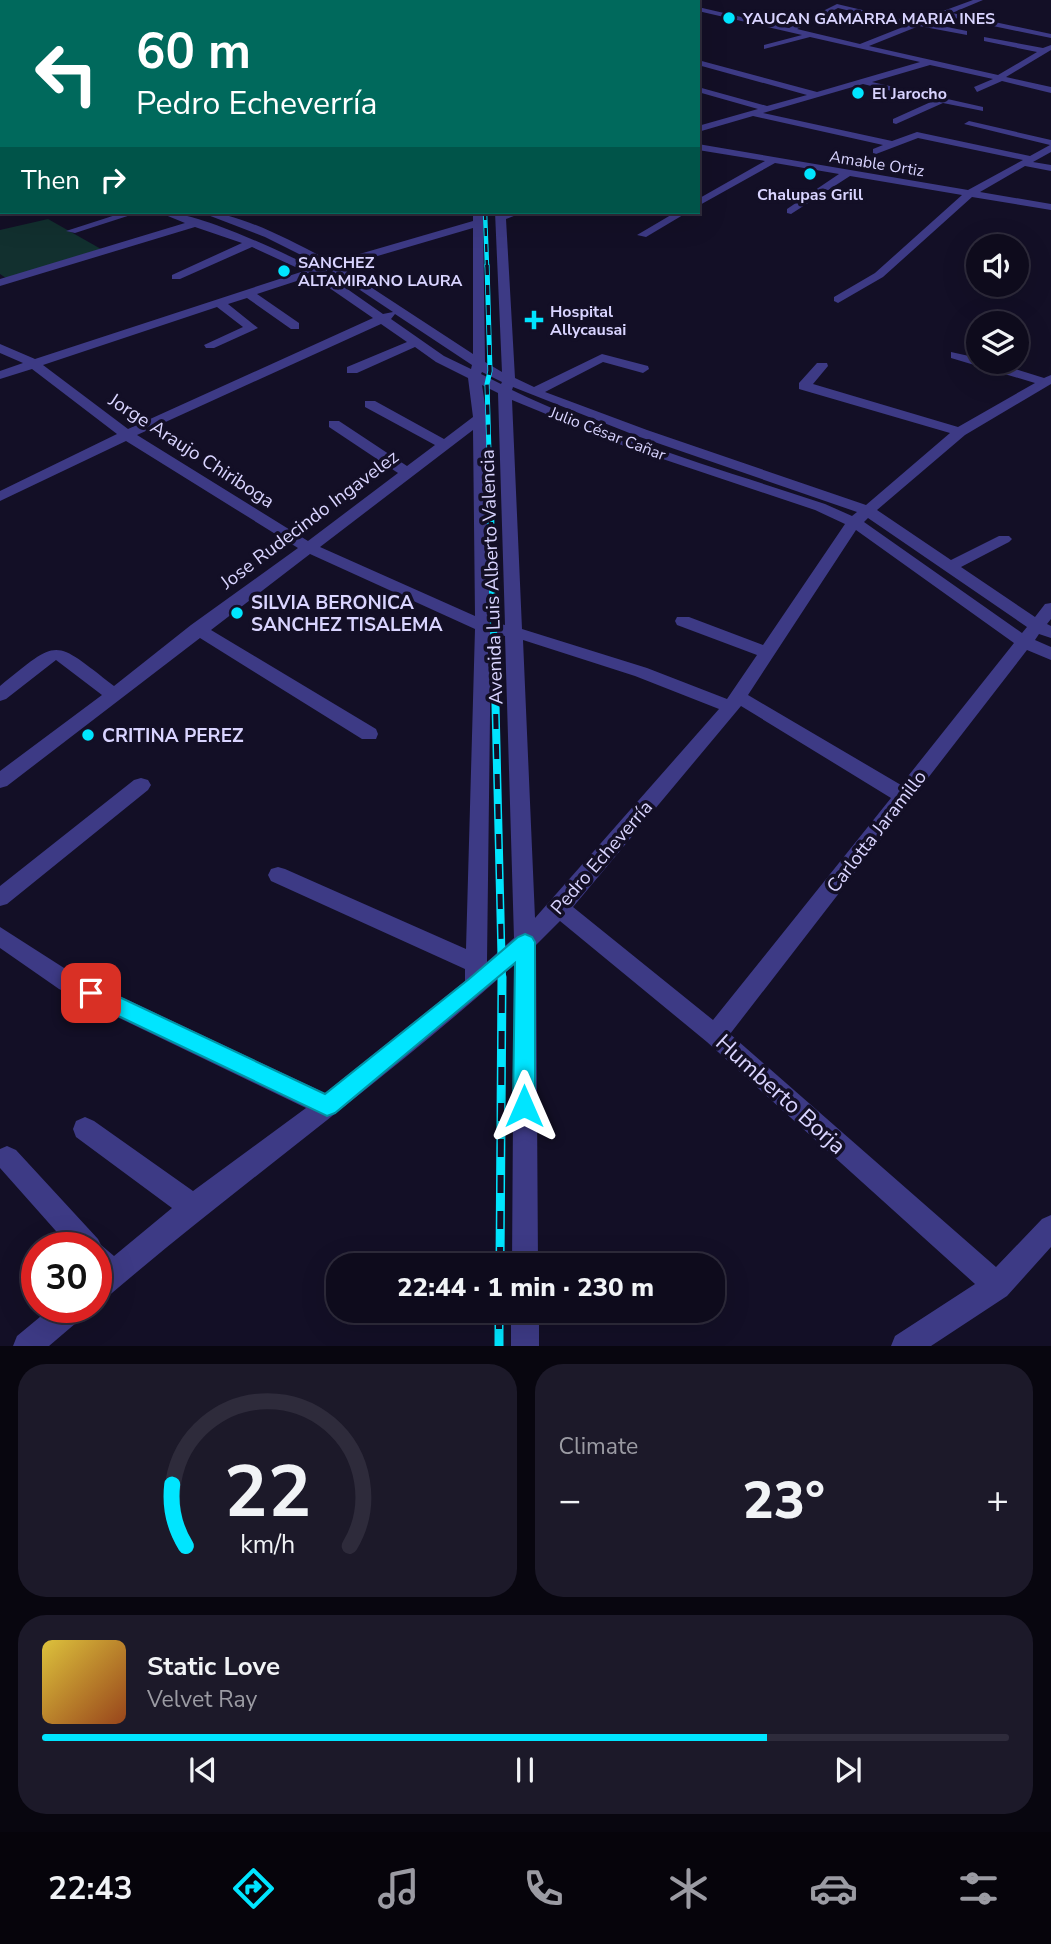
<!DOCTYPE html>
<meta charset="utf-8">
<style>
body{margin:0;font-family:"Nunito Sans",sans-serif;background:#1c1929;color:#f1f3f6;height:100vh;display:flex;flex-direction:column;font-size:26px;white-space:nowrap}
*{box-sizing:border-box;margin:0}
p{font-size:23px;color:#9b9ba3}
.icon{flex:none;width:38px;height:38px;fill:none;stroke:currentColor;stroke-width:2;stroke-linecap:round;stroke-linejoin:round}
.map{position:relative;height:1346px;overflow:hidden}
.panel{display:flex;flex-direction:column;gap:18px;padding:18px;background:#08060f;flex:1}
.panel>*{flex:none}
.top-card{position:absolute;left:0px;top:0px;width:700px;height:214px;box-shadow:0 7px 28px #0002,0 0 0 2px #2e2b3b;background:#00695c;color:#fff;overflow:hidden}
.tools{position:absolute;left:966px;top:234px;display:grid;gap:14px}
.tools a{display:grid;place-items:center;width:63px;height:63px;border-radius:50%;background:#0e0b1c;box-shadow:0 7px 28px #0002,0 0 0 2px #2e2b3b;font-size:35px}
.speed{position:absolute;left:21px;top:1232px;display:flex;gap:14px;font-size:35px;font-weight:700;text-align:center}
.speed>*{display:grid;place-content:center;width:91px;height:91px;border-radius:50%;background:#0e0b1c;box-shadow:0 7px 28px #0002,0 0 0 2px #2e2b3b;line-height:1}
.speed .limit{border:10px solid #d22;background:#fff;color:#111}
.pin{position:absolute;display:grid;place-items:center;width:60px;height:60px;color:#fff;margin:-30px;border-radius:14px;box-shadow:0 4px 10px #0006}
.me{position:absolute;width:77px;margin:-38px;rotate:0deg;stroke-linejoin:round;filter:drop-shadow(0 0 5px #0008)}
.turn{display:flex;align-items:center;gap:24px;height:147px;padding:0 21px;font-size:32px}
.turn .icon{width:91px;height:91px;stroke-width:2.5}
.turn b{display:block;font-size:49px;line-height:60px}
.then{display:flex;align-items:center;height:66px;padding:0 21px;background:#0003;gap:14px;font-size:26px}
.big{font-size:52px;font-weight:800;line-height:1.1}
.panel .card{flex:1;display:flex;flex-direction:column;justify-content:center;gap:10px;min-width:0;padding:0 24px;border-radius:28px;background:#1c1929}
.panel .dial{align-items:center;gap:0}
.dial svg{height:182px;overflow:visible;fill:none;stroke:#2e2b3b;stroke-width:7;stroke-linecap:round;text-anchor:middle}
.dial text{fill:#f1f3f6;stroke:none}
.song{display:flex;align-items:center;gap:21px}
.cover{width:84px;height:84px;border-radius:10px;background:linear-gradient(135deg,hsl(50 70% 55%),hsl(20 70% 35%))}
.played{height:7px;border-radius:4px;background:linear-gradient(90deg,#00e5ff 75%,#2e2b3b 75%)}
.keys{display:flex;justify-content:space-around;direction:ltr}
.heat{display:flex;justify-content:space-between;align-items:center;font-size:38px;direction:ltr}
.panel .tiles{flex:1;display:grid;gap:18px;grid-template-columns:1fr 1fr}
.card:last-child{grid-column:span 2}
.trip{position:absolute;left:326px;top:1253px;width:399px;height:70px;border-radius:28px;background:#0e0b1c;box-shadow:0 7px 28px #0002,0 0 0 2px #2e2b3b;font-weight:800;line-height:70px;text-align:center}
.tab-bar{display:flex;height:112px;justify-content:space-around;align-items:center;background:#06040b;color:#9b9ba3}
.tab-bar .icon{width:49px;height:49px}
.tab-bar .on{color:#00e5ff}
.tab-bar b{font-size:32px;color:#f1f3f6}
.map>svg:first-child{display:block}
.green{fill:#12302f}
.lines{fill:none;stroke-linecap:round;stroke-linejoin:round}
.minor{fill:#3d3a85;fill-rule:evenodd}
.major{fill:#c25bff;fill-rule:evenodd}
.rail-far4-casing{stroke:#00e5ff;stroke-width:4.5}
.rail-far3-casing{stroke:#00e5ff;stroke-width:5}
.rail-far2-casing{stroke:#00e5ff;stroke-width:7}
.rail-far1-casing{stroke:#00e5ff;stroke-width:8}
.rail-casing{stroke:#00e5ff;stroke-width:9}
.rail-far4{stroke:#130f26;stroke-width:2.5;stroke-dasharray:8;stroke-linecap:butt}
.rail-far3{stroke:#130f26;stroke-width:3.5;stroke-dasharray:10;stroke-linecap:butt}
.rail-far2{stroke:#130f26;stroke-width:4.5;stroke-dasharray:12;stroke-linecap:butt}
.rail-far1{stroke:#130f26;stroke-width:5;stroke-dasharray:15;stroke-linecap:butt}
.rail{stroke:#130f26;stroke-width:6;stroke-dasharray:18;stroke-linecap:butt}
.route{fill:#00e5ff;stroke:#0095a6;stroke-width:2}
.poi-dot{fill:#00e5ff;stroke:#130f26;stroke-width:2.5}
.labels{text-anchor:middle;stroke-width:7;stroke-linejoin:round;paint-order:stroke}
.far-poi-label{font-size:16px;font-weight:bold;fill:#d9d4ff;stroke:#130f26;text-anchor:start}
.far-street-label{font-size:16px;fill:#d9d4ff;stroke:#130f26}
.street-label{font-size:19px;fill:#d9d4ff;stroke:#130f26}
.poi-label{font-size:19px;font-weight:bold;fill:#d9d4ff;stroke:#130f26;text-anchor:start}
.near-street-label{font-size:23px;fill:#d9d4ff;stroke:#130f26}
</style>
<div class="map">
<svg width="1051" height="1346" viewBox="0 0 1051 1346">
<rect width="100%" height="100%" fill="#130f26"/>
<!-- green -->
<path class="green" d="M48,219L101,249L6,278L0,274V230Z"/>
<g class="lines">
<!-- minor -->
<path class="minor" d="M91,0H101L102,2H93Z
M127,0H144L125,2Z
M145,0H162L143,2Z
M361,0H370L371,2H363Z
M440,0H452L438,2Z
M484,0H492V2H484Z
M660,0L673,2H662Z
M973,0H983L952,13L1051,34V38L945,16L927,23L967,31V35L919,26L869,46L998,75L1037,52L984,41V37L1043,48L1051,45V50L1006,77L1051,87V93L1002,81L977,92L974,87L993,79L930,65L872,82L983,107V111L943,103L896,124L893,123V119L933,101L863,84L763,113L892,141L917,132L1030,156L1050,145L964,124L969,121L1051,140V152L1033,162L1051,165V171L1025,166L980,192L1051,204V210L972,197L883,277L838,303L834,301V297L875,273L962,195L850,176L791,214L787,213V209L839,174L775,163L698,206V199L765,161L698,150V144L968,190L1023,160L918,138L876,154L873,153V149L883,145L753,116L698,132V126L758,109L698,92V87L767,106L807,95L698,65V60L817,92L920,62L810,37L764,49V45L802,35L698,11V7L789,28L837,4L913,22ZM838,8L908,25L860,44L797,29Z
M0,113L2,114V120L0,119Z
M125,212H140L75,233L66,231Z
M158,212C196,210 278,251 315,268L321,265L265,237L200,212C237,210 298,245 332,262L473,221V212H483L485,362L502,372L495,212H524L506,219L515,378L534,387L602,354L648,366L649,369L643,373L603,362L545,392L647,430L866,505L950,433L799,389V383L817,363H827L828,366L813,384L958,427L1035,383L951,358V352L978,358V362H993L1044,378L1051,375V384L965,435L877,510L951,560L999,536H1009L1012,539L1009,542L961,567L1035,617L1045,604L1051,603V619L1047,624L1051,626V638L1039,634L1035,640L1051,647V660L1027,650L730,1034L996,1267L1042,1219L1051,1215V1247L1007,1296L931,1346H891L895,1336L975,1284L707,1042L560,921L536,945L538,1265H512L514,965C383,1082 240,1184 106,1298L96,1301V1248H71L0,1168V1149L7,1146L16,1150L98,1239L101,1245L114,1256L172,1208L76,1137L73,1129L76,1121L85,1117L94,1121L193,1191L306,1108L59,989L0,948V927L75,975L325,1093L465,981V969L271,881L268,875L271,869L278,867L285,869L466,949L475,629L310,554L211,630L376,729L378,734L376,739H362L200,638L7,786L0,788V771L102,695L56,660L6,699L0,701V686C60,637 53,639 114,686L191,625L298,548L126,441L0,501V491L117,434L32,369L0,379V371L23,363L0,353V344L35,359L304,271L252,247L180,279H172V275L242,243L195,227L0,286V279L185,223ZM473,228V354L340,267ZM330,270L393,312L383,314L323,272ZM312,276L373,318L128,429L43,365L217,307L243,327L204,345L206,348H214L258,328L228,304L247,298L291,329H299V323L257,294ZM395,314L472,365L471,369L444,356L391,319ZM381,324L407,342L347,367V373H357L415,347L436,362L468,378L473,417L444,439L375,401H365V407L435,445L407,466L339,421H329V427L398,473L308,541L137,435ZM482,372L502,382L501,384L481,374ZM482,385L498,393L505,625L491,622L487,418ZM513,387L637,436L857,512L852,516L825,504C720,469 612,438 512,390ZM512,400L624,446L815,510L845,524L763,645L689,617H677L675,621L677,625L757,655L727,699L647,668L522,629ZM473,430L475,616L320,547ZM868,518L1027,627L1022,633L864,522ZM856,530L1014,643L901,785L748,695ZM491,633L505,636L514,938L487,962ZM523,640L635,676L719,709L535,918ZM741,706L891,798L713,1020L573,907Z
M676,212H688L646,237L637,235Z
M141,778L148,780L151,785L148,790L7,904L0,906V886L134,780Z
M52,1307H87L83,1317L49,1346H13L17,1336Z
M511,1311H539V1346H511Z"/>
<!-- major -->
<path class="major" d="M542,0H559L557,2Z
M0,16H2V20H0Z
M0,192H2L0,199Z"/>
<defs>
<path id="rail-far4" d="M485,212L487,267"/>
<path id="rail-far3" d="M487,265L490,371L487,384L489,452"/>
<path id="rail-far2" d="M489,450L495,686"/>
<path id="rail-far1" d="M495,684L502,978"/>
<path id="rail" d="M500,1265L502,977
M499,1311V1346"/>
</defs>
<!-- rail-far4 casing -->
<use href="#rail-far4" class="rail-far4-casing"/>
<!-- rail-far3 casing -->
<use href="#rail-far3" class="rail-far3-casing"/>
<!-- rail-far2 casing -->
<use href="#rail-far2" class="rail-far2-casing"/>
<!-- rail-far1 casing -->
<use href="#rail-far1" class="rail-far1-casing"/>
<!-- rail casing -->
<use href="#rail" class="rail-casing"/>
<!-- rail-far4 -->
<use href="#rail-far4" class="rail-far4"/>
<!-- rail-far3 -->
<use href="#rail-far3" class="rail-far3"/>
<!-- rail-far2 -->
<use href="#rail-far2" class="rail-far2"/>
<!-- rail-far1 -->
<use href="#rail-far1" class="rail-far1"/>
<!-- rail -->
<use href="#rail" class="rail"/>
</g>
<!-- route -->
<path class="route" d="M525,934L532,937L535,942V1106L532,1114L524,1117L517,1114L513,1106L515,963L335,1113L327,1116L83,999L80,993L83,987L91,984L98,987L325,1094L469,979L518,937Z"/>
<!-- markers -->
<g class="poi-dot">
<circle cx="729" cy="18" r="7"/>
<circle cx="858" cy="93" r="7"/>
<circle cx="810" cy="174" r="7"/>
<circle cx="284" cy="271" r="7"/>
<path d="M530.5 309.5h7v7h7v7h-7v7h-7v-7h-7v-7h7z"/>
<circle cx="237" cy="613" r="7"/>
<circle cx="88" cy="735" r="7"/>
</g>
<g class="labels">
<!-- far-poi labels -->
<g class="far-poi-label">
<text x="743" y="24">YAUCAN GAMARRA MARIA INES</text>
<text x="872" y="99">El Jarocho</text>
<text x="810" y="200" text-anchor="middle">Chalupas Grill</text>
<text x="298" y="268">SANCHEZ<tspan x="298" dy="18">ALTAMIRANO LAURA</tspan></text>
<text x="550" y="317">Hospital<tspan x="550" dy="18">Allycausai</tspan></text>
</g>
<!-- far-street labels -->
<g class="far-street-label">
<text transform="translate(877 163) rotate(9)" y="6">Amable Ortiz</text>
<text transform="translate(608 433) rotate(21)" y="6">Julio César Cañar</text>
</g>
<!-- street labels -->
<g class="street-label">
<text transform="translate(192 450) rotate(33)" y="7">Jorge Araujo Chiriboga</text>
<text transform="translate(309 519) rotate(-37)" y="7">Jose Rudecindo Ingavelez</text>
<text transform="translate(491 577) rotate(-92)" y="7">Avenida Luis Alberto Valencia</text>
<text transform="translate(876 831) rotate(-52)" y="7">Carlotta Jaramillo</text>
<text transform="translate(601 857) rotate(-49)" y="7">Pedro Echeverría</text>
</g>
<!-- poi labels -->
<g class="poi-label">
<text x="251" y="609">SILVIA BERONICA<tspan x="251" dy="22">SANCHEZ TISALEMA</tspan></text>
<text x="102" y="742">CRITINA PEREZ</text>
</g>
<!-- near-street labels -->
<g class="near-street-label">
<text transform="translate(781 1094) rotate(42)" y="8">Humberto Borja</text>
</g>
</g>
</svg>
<div class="tools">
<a><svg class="icon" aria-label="sound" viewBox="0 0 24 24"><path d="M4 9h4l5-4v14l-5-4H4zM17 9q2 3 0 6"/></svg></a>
<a><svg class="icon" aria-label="layers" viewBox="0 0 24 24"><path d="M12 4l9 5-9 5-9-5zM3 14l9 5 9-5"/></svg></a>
</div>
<div class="speed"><div class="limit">30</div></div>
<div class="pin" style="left:91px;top:993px;background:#d93025"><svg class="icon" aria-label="arrive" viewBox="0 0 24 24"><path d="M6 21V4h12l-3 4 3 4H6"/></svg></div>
<svg class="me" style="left:524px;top:1106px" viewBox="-20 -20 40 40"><path d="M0-17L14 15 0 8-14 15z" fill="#00e5ff" stroke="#fff" stroke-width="4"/></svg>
<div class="trip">22:44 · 1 min · 230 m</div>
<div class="top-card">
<div class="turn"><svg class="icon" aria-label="left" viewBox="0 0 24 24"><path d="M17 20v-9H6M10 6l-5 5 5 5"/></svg><div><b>60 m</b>Pedro Echeverría</div></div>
<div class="then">Then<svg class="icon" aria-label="right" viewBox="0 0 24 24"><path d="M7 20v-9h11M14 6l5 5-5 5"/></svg></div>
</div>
</div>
<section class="panel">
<div class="tiles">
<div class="card dial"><svg viewBox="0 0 100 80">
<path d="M14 69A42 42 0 1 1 86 69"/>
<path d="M14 69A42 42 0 0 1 8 42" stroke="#00e5ff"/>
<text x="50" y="56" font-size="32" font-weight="700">22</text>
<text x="50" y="72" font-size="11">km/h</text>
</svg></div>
<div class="card"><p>Climate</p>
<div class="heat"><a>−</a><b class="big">23°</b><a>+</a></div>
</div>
<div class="card">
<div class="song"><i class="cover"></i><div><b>Static Love</b><p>Velvet Ray</p></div></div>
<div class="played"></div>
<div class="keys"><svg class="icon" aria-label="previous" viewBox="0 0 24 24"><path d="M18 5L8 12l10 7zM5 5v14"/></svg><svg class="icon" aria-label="pause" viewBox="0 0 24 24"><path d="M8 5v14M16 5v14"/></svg><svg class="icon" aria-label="next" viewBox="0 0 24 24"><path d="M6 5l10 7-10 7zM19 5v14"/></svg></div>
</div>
</div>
</section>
<nav class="tab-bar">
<b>22:43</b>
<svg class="icon on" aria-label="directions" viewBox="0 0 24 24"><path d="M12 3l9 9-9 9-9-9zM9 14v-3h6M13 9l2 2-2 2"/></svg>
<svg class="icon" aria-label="music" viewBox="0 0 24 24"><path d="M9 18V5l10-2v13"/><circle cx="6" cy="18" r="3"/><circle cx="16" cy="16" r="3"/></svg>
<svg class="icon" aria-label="phone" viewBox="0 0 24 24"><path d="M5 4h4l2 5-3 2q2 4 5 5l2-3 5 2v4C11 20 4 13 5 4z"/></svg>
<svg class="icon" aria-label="climate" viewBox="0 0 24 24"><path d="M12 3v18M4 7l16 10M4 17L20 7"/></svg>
<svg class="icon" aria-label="car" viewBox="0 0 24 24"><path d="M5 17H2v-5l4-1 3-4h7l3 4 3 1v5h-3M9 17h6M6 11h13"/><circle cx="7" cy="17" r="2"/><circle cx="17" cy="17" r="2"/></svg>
<svg class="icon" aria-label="filters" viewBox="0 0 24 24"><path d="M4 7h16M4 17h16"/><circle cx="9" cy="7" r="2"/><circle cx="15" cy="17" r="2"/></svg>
</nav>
